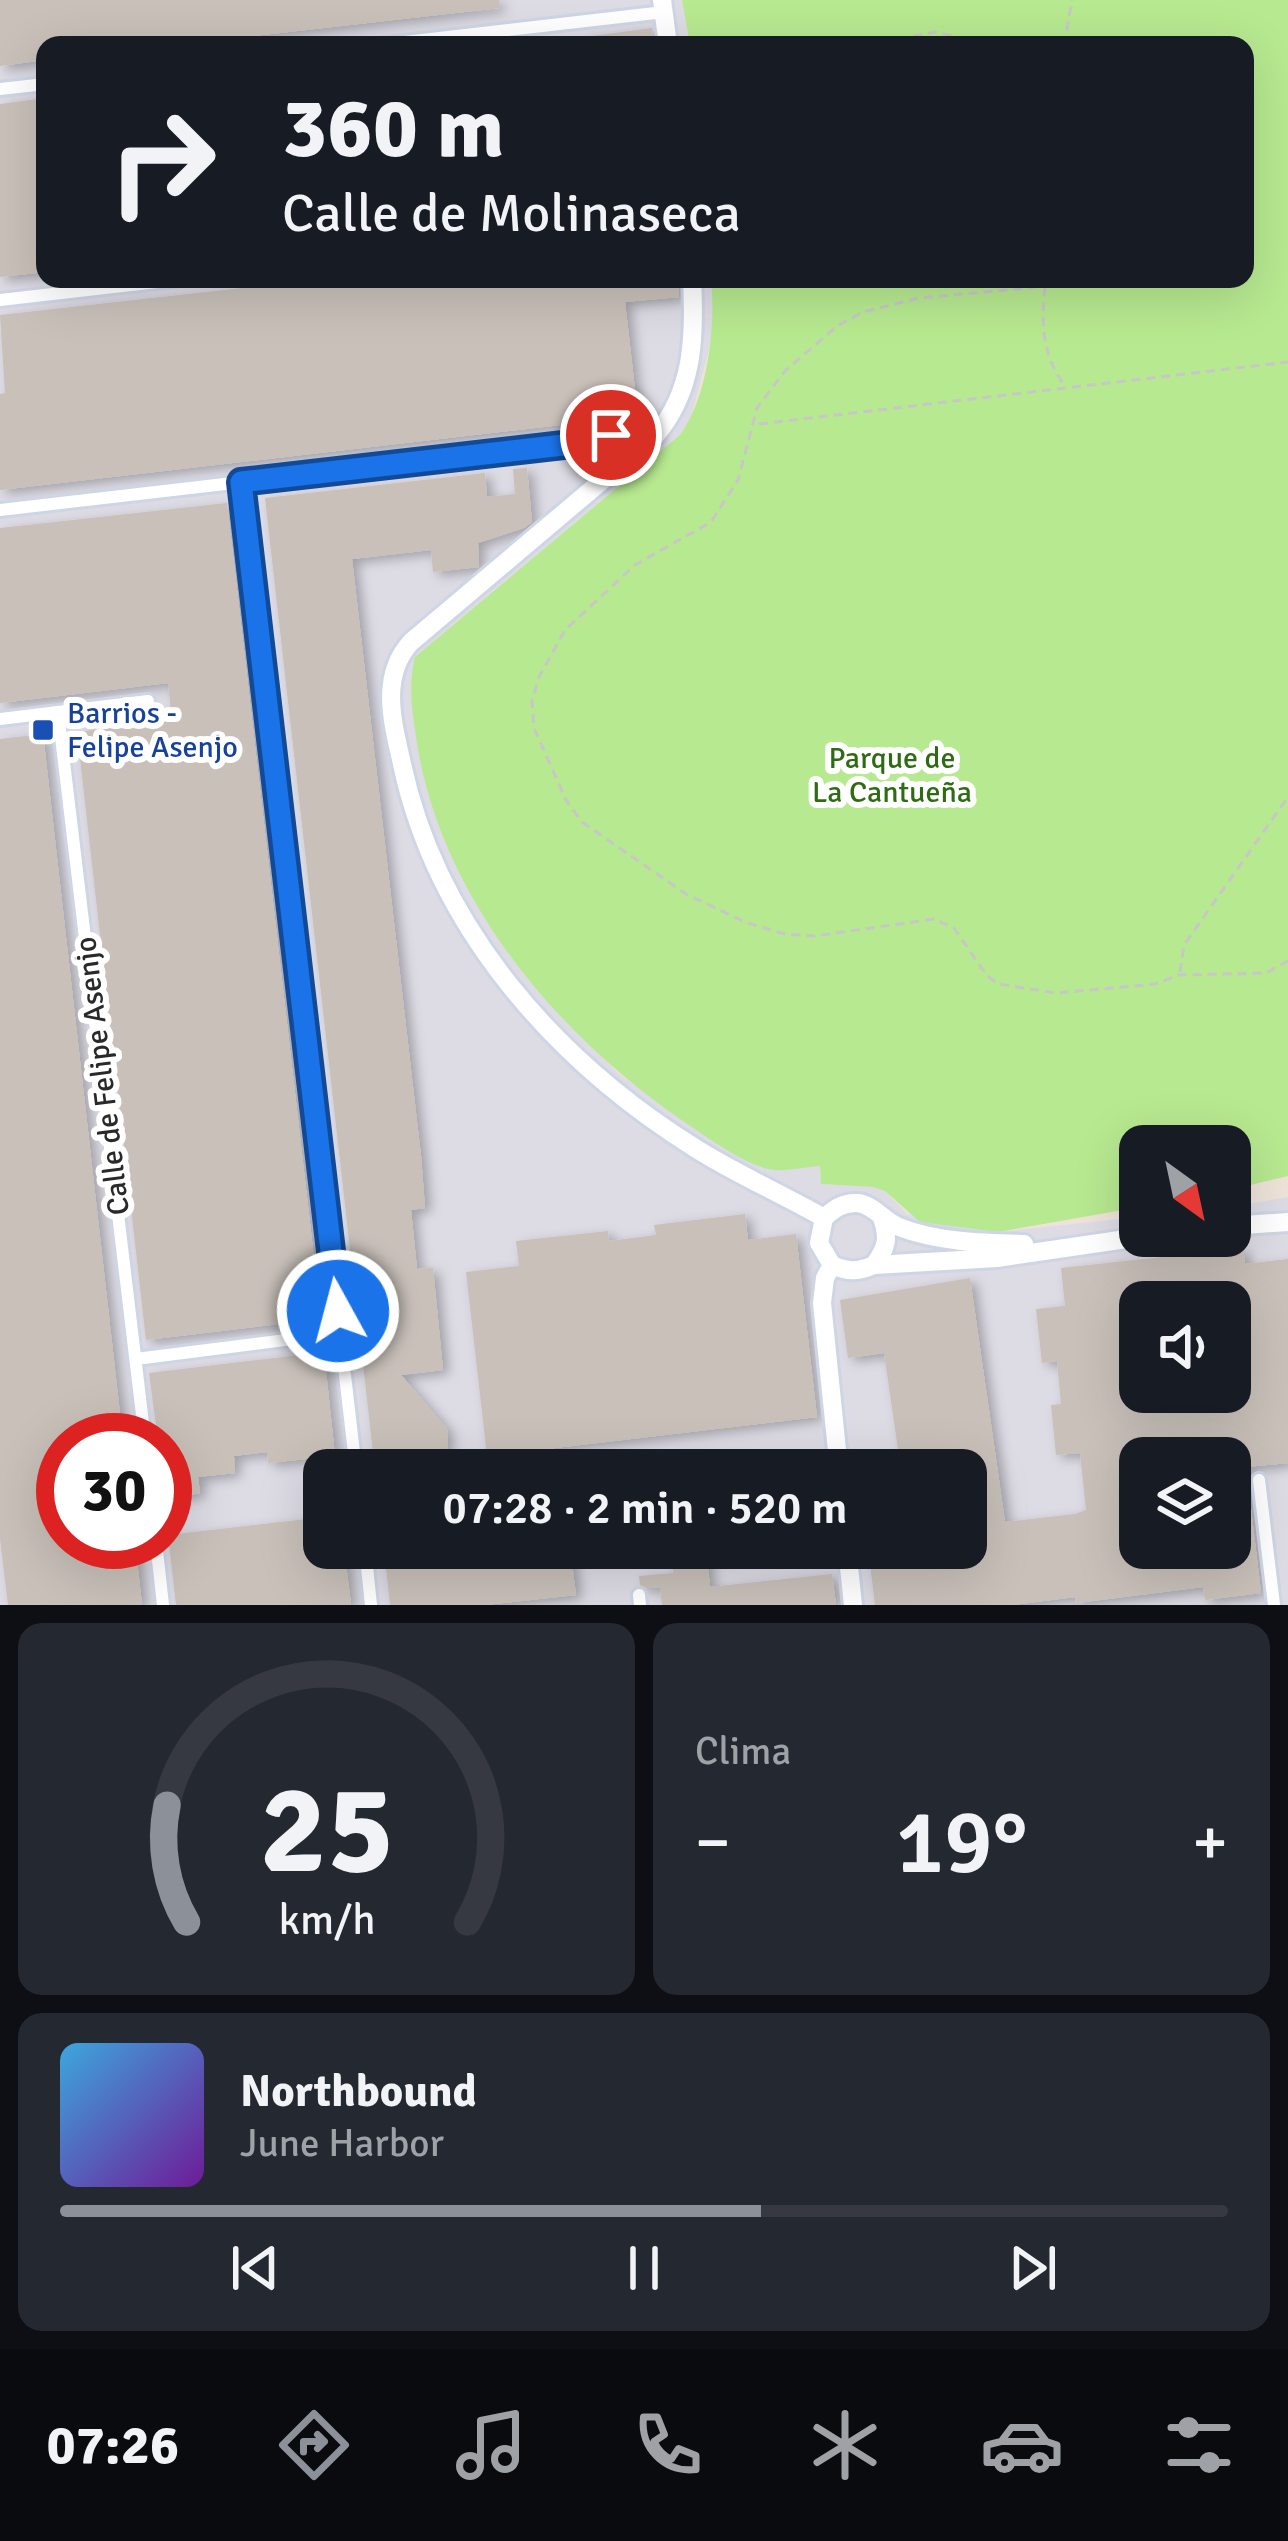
<!DOCTYPE html>
<html lang="es">
<meta charset="utf-8">
<style>
body{margin:0;font-family:Signika,sans-serif;background:#242831;color:#f1f3f6;height:100vh;display:flex;flex-direction:column;font-size:45px;white-space:nowrap}
*{box-sizing:border-box;margin:0}
p{font-size:39px;color:#9ea1a6}
.icon{flex:none;width:66px;height:66px;fill:none;stroke:currentColor;stroke-width:2;stroke-linecap:round;stroke-linejoin:round}
.map{position:relative;height:1605px;overflow:hidden}
.drawer{display:flex;flex-direction:column;gap:18px;padding:18px;background:#0d0f14;flex:1}
.drawer>*{flex:none}
.hud{position:absolute;left:36px;top:36px;width:1218px;height:252px;border-radius:24px;box-shadow:0 12px 48px #0002;background:#171b24;color:#f1f3f6;overflow:hidden}
.needle{width:78px;rotate:147deg}
.tools{position:absolute;left:1119px;top:1125px;display:grid;gap:24px}
.tools a{display:grid;place-items:center;width:132px;height:132px;border-radius:24px;background:#171b24;box-shadow:0 12px 48px #0002;font-size:60px}
.speed{position:absolute;left:36px;top:1413px;display:flex;gap:24px;font-size:60px;font-weight:700;text-align:center}
.speed>*{display:grid;place-content:center;width:156px;height:156px;border-radius:50%;background:#171b24;box-shadow:0 12px 48px #0002;line-height:1}
.speed .limit{border:18px solid #d22;background:#fff;color:#111}
.pin{position:absolute;display:grid;place-items:center;width:102px;height:102px;color:#fff;margin:-51px;border:6px solid #fff;border-radius:50%;box-shadow:0 3px 12px #0007}
.me{position:absolute;width:132px;margin:-66px;rotate:353deg;stroke-linejoin:round;filter:drop-shadow(0 0 9px #0008)}
.turn{display:flex;align-items:center;gap:42px;height:252px;padding:0 48px;font-size:54px}
.turn .icon{width:156px;height:156px;stroke-width:2.5}
.turn b{display:block;font-size:84px;line-height:102px}
.big{font-size:90px;font-weight:600;line-height:1.1}
.drawer .tile{flex:1;display:flex;flex-direction:column;justify-content:center;gap:18px;min-width:0;padding:0 42px;border-radius:24px;background:#242831}
.drawer .dial{align-items:center;gap:0}
.dial svg{height:312px;overflow:visible;fill:none;stroke:#363941;stroke-width:7;stroke-linecap:round;text-anchor:middle}
.dial text{fill:#f1f3f6;stroke:none}
.song{display:flex;align-items:center;gap:36px}
.cover{width:144px;height:144px;border-radius:18px;background:linear-gradient(135deg,hsl(200 70% 55%),hsl(280 70% 35%))}
.played{height:12px;border-radius:6px;background:linear-gradient(90deg,#8c9099 60%,#363941 60%)}
.keys{display:flex;justify-content:space-around;direction:ltr}
.heat{display:flex;justify-content:space-between;align-items:center;font-size:66px;direction:ltr}
.drawer .tiles{flex:1;display:grid;gap:18px;grid-template-columns:1fr 1fr}
.tile:last-child{grid-column:span 2}
.trip{position:absolute;left:303px;top:1449px;width:684px;height:120px;border-radius:24px;background:#171b24;box-shadow:0 12px 48px #0002;font-weight:600;line-height:120px;text-align:center}
.dock{display:flex;height:192px;justify-content:space-around;align-items:center;background:#090b0e;color:#9ea1a6}
.dock .icon{width:84px;height:84px}
.dock .selected{color:#8c9099}
.dock b{font-size:54px;color:#f1f3f6}
.map>svg:first-child{display:block}
.industrial{fill:#dddbe4;fill-rule:evenodd}
.green{fill:#b7e990}
.building{fill:#c8c0b9;fill-rule:evenodd;filter:url(#shadow)}
.lines{fill:none;stroke-linecap:round;stroke-linejoin:round}
.street-casing{stroke:#ced5e4;stroke-width:18}
.secondary-casing{stroke:#ced5e4;stroke-width:24}
.path{stroke:#c7c7c7;stroke-width:3;stroke-dasharray:9 6;stroke-linecap:butt}
.street{stroke:#fff;stroke-width:12}
.secondary{stroke:#fff;stroke-width:18}
.route-casing{stroke:#114b97;stroke-width:30}
.route{stroke:#1a73e8;stroke-width:21}
.transit-dot{fill:#1a4fb4;stroke:#fff;stroke-width:4.5}
.labels{text-anchor:middle;stroke-width:12;stroke-linejoin:round;paint-order:stroke}
.transit-label{font-size:30px;fill:#164399;stroke:#fff;text-anchor:start}
.park-label{font-size:30px;fill:#2e6c13;stroke:#fff}
.street-label{font-size:30px;fill:#292929;stroke:#fff}
</style>
<div class="map">
<svg width="1288" height="1605" viewBox="0 0 1288 1605">
<defs>
<filter id="shadow"><feDropShadow dx="6" dy="4" stdDeviation="6" flood-color="#0004"/></filter>
</defs>
<rect width="100%" height="100%" fill="#ede3d9"/>
<!-- industrial -->
<path class="industrial" d="M0,0H682L690,45H45V279H711L715,315L711,342L690,421L680,435L415,657L487,920L529,980L618,1073L720,1146L771,1170L820,1166L821,1184L873,1187L885,1191L907,1214L998,1232L1140,1217V1236H1230V1207L1288,1197V1605H0ZM1140,1302H1230V1392H1140ZM63,1440H165V1542H63ZM1140,1458H1230V1548H1140ZM324,1470H966V1548H324Z"/>
<!-- green -->
<path class="green" d="M682,0H1288V1176L1230,1190V1146H1140V1207L998,1232L920,1222L885,1191L873,1187L821,1184L820,1166C805,1167 788,1171 774,1170C748,1167 708,1138 686,1123C556,1035 439,896 416,737C412,708 408,685 415,657L680,435C708,397 716,325 711,279H1245V45H690Z"/>
<!-- building -->
<path class="building" d="M0,0H499V8L174,45H45V60L0,66Z
M652,28L654,45H584V37Z
M45,98V272L0,277V104Z
M324,279H679V297L625,302L638,416L0,490V394L5,393L0,315Z
M527,468L532,522L524,528L478,543L479,567L433,572L431,550L352,559L421,1156L425,1208L411,1210L417,1269L433,1268L443,1370L401,1375L447,1429L448,1448L443,1449L445,1470H375L265,498L485,473L487,497L515,494L513,469Z
M227,503L321,1319L146,1340L77,732L172,720L168,683L0,703V528Z
M43,734L123,1440H63V1542H135L142,1605H8L0,1539V739Z
M745,1214L748,1240L796,1234L817,1417L487,1456L466,1272L519,1266L516,1241L608,1231L609,1241L656,1235L654,1225Z
M1243,1248L1245,1264L1288,1259V1463L1246,1467L1261,1593L1205,1600L1203,1587L1076,1603L1075,1597L1012,1605H875L868,1548H966V1470H855V1462L899,1456L884,1353L848,1358L840,1300L970,1278L1005,1522L1075,1514L1086,1510L1080,1453L1056,1455L1051,1405L1061,1404L1057,1361L1042,1363L1036,1309L1065,1306L1061,1268ZM1140,1302H1230V1392H1140ZM1140,1458H1230V1548H1140Z
M324,1352L335,1456L268,1463L267,1452L234,1456L235,1473L198,1477L200,1493L168,1499L165,1440H158L149,1373Z
M324,1517V1548H344L351,1605H176L168,1535Z
M384,1548H570L576,1595L485,1605H390Z
M671,1548H706L710,1587L832,1574L836,1605H662L660,1587L647,1588L640,1585L639,1576L673,1573Z"/>
<g class="lines">
<defs>
<path id="street" d="M379,45L664,12
M0,89L45,84
M0,300L183,279
M571,444L592,460L601,482
M241,482L356,1470
M0,510L571,444L611,435L654,436
M58,712L145,1440
M0,719L148,701
M136,1359L340,1333
M1259,1480L1274,1605
M156,1542L163,1605
M365,1548L371,1605
M639,1595L640,1605"/>
<path id="secondary" d="M662,0L668,45
M692,279C695,336 694,391 655,436L411,642C379,677 393,723 402,764C437,928 556,1061 695,1148C736,1174 782,1194 824,1218
M824,1218C834,1209 843,1202 858,1203C874,1205 884,1221 899,1227C937,1242 983,1243 1024,1244
M824,1218L819,1243L832,1265
M1230,1226L1288,1222
M832,1265C848,1272 858,1272 874,1265L997,1258L1147,1236
M832,1265L825,1278L822,1303L839,1470
M874,1265C887,1248 889,1238 882,1218
M847,1548L853,1605"/>
</defs>
<!-- street casing -->
<use href="#street" class="street-casing"/>
<!-- secondary casing -->
<use href="#secondary" class="secondary-casing"/>
<!-- path -->
<path class="path" d="M869,45L935,32L994,45
M1064,45L1072,0
M1046,279V285L1029,288L919,298L863,312L837,326L785,371L757,408L738,480L711,522L635,565L565,630L539,677L532,701L534,728L566,800L582,822L686,894L745,922L785,934L815,936L934,919L954,928L987,976L999,984L1056,993L1155,984L1179,975L1266,973L1288,961
M1045,287C1041,324 1042,355 1065,386
M759,424L1288,362
M1180,972L1184,945L1288,797"/>
<!-- street -->
<use href="#street" class="street"/>
<!-- secondary -->
<use href="#secondary" class="secondary"/>
</g>
<g class="lines">
<defs>
<path id="route" d="M338,1311L241,482L572,444L611,435"/>
</defs>
<!-- route casing -->
<use href="#route" class="route-casing"/>
<!-- route -->
<use href="#route" class="route"/>
</g>
<!-- markers -->
<rect class="transit-dot" x="31" y="718" width="24" height="24" rx="6"/>
<g class="labels">
<!-- transit labels -->
<g class="transit-label">
<text x="67" y="723">Barrios -<tspan x="67" dy="34">Felipe Asenjo</tspan></text>
</g>
<!-- park labels -->
<g class="park-label">
<text x="892" y="768">Parque de<tspan x="892" dy="34">La Cantueña</tspan></text>
</g>
<!-- street labels -->
<g class="street-label">
<text transform="translate(102 1076) rotate(-97)" y="10">Calle de Felipe Asenjo</text>
</g>
</g>
</svg>
<div class="tools">
<a><svg class="needle" viewBox="-14 -14 28 28"><path d="M0-13l5 13h-10z" fill="#e53935"/><path d="M0 13l5-13h-10z" fill="#9ea1a6"/></svg></a>
<a><svg class="icon" aria-label="sound" viewBox="0 0 24 24"><path d="M4 9h4l5-4v14l-5-4H4zM17 9q2 3 0 6"/></svg></a>
<a><svg class="icon" aria-label="layers" viewBox="0 0 24 24"><path d="M12 4l9 5-9 5-9-5zM3 14l9 5 9-5"/></svg></a>
</div>
<div class="speed"><div class="limit">30</div></div>
<div class="pin" style="left:611px;top:435px;background:#d93025"><svg class="icon" aria-label="arrive" viewBox="0 0 24 24"><path d="M6 21V4h12l-3 4 3 4H6"/></svg></div>
<svg class="me" style="left:338px;top:1311px" viewBox="-20 -20 40 40"><circle r="17" fill="#1a73e8" stroke="#fff" stroke-width="3"/><path d="M0-11L8 9 0 5-8 9z" fill="#fff"/></svg>
<div class="trip">07:28 · 2 min · 520 m</div>
<div class="hud">
<div class="turn"><svg class="icon" aria-label="right" viewBox="0 0 24 24"><path d="M7 20v-9h11M14 6l5 5-5 5"/></svg><div><b>360 m</b>Calle de Molinaseca</div></div>
</div>
</div>
<section class="drawer">
<div class="tiles">
<div class="tile dial"><svg viewBox="0 0 100 80">
<path d="M14 69A42 42 0 1 1 86 69"/>
<path d="M14 69A42 42 0 0 1 9 39" stroke="#8c9099"/>
<text x="50" y="56" font-size="32" font-weight="700">25</text>
<text x="50" y="72" font-size="11">km/h</text>
</svg></div>
<div class="tile"><p>Clima</p>
<div class="heat"><a>−</a><b class="big">19°</b><a>+</a></div>
</div>
<div class="tile">
<div class="song"><i class="cover"></i><div><b>Northbound</b><p>June Harbor</p></div></div>
<div class="played"></div>
<div class="keys"><svg class="icon" aria-label="previous" viewBox="0 0 24 24"><path d="M18 5L8 12l10 7zM5 5v14"/></svg><svg class="icon" aria-label="pause" viewBox="0 0 24 24"><path d="M8 5v14M16 5v14"/></svg><svg class="icon" aria-label="next" viewBox="0 0 24 24"><path d="M6 5l10 7-10 7zM19 5v14"/></svg></div>
</div>
</div>
</section>
<nav class="dock">
<b>07:26</b>
<svg class="icon selected" aria-label="directions" viewBox="0 0 24 24"><path d="M12 3l9 9-9 9-9-9zM9 14v-3h6M13 9l2 2-2 2"/></svg>
<svg class="icon" aria-label="music" viewBox="0 0 24 24"><path d="M9 18V5l10-2v13"/><circle cx="6" cy="18" r="3"/><circle cx="16" cy="16" r="3"/></svg>
<svg class="icon" aria-label="phone" viewBox="0 0 24 24"><path d="M5 4h4l2 5-3 2q2 4 5 5l2-3 5 2v4C11 20 4 13 5 4z"/></svg>
<svg class="icon" aria-label="climate" viewBox="0 0 24 24"><path d="M12 3v18M4 7l16 10M4 17L20 7"/></svg>
<svg class="icon" aria-label="car" viewBox="0 0 24 24"><path d="M5 17H2v-5l4-1 3-4h7l3 4 3 1v5h-3M9 17h6M6 11h13"/><circle cx="7" cy="17" r="2"/><circle cx="17" cy="17" r="2"/></svg>
<svg class="icon" aria-label="filters" viewBox="0 0 24 24"><path d="M4 7h16M4 17h16"/><circle cx="9" cy="7" r="2"/><circle cx="15" cy="17" r="2"/></svg>
</nav>
